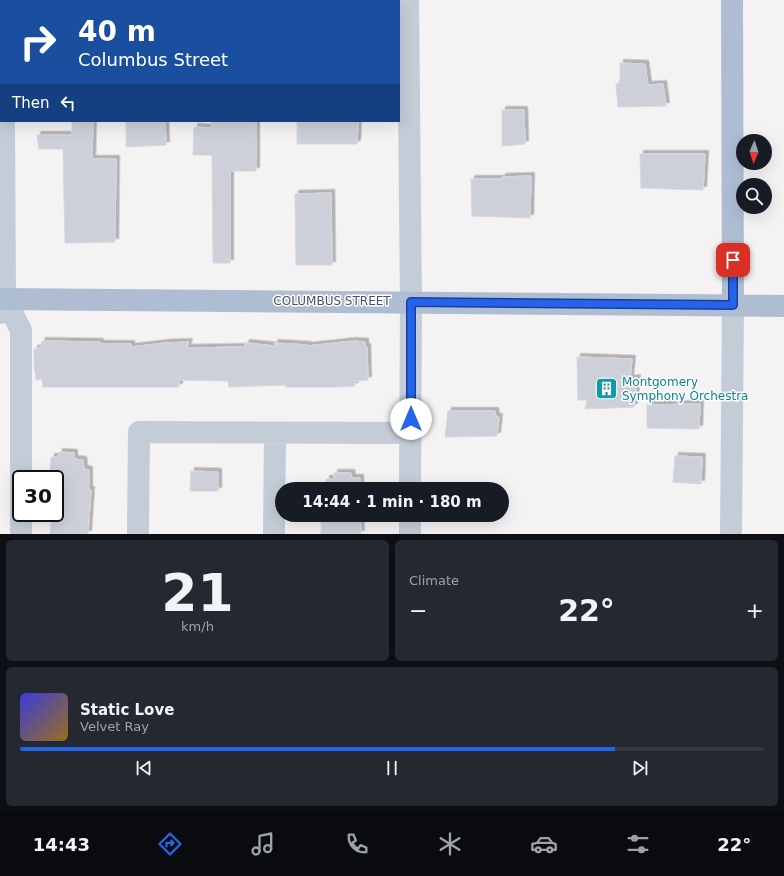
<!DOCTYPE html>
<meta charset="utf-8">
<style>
body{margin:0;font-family:"DejaVu Sans",sans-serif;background:#242831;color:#f1f3f6;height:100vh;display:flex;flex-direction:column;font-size:15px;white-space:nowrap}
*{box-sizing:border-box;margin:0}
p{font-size:13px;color:#9ea1a6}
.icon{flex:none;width:22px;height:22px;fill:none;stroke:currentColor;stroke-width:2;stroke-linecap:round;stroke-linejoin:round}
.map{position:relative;height:534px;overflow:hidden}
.sheet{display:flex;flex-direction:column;gap:6px;padding:6px;background:#0d0f14;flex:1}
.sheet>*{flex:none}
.guide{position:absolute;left:0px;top:0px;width:400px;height:122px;box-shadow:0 4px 16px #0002;background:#1a4fa0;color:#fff;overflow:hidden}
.needle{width:26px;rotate:182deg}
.controls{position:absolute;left:736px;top:134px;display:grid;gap:8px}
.controls a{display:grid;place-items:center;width:36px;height:36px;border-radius:50%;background:#171b24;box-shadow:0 4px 16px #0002;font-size:20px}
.speed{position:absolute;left:12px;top:470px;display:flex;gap:8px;font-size:20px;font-weight:700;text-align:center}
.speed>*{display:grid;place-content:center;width:52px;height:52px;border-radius:50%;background:#171b24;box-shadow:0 4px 16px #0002;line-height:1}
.speed .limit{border:2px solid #111;border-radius:6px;background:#fff;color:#111}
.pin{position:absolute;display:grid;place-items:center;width:34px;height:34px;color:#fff;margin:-17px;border-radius:8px;box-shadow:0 2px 6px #0006}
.me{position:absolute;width:44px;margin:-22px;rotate:0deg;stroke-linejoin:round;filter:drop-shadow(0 0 3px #0008)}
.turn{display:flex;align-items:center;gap:14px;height:84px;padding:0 12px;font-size:18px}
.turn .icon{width:52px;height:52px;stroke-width:2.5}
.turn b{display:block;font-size:28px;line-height:34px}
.then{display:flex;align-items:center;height:38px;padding:0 12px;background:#0003;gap:8px;font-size:15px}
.big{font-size:30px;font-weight:800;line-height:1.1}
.sheet .tile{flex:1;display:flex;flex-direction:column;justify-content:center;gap:6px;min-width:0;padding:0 14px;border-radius:6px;background:#242831}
.sheet .dial{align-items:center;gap:0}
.dial b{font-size:52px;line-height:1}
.song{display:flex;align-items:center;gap:12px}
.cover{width:48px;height:48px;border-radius:6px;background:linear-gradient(135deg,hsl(240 70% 55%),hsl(40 70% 35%))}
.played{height:4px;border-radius:2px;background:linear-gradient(90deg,#2563eb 80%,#363941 80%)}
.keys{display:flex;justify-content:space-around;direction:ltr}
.heat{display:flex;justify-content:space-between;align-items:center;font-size:22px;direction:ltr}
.sheet .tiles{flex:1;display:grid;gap:6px;grid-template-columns:1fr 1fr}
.tile:last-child{grid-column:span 2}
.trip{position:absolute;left:275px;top:482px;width:234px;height:40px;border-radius:20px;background:#171b24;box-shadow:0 4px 16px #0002;font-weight:800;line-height:40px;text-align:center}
.tabs{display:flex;height:64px;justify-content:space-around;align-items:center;background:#090b0e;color:#9ea1a6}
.tabs .icon{width:28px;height:28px}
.tabs .active{color:#2563eb}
.tabs b{font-size:18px;color:#f1f3f6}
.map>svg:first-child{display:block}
.building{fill:#cdd0d8;stroke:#d5d7de;filter:url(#shadow)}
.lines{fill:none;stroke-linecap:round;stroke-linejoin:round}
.minor{stroke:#c4ccd8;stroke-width:22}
.major{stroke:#afbdd3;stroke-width:22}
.route-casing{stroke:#184099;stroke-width:10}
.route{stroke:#2563eb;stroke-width:7}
.labels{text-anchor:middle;stroke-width:3;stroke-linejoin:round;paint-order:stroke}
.street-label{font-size:12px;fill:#475262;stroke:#fff}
.culture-label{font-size:12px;fill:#0d838f;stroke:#fff;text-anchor:start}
</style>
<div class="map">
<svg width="784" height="534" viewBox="0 0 784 534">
<defs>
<filter id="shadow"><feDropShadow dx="3.5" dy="-3.5" stdDeviation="0" flood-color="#0004"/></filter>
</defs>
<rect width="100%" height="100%" fill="#f4f2f2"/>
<!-- building -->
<path class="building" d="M620,63L645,64L648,85L663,84L666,106L618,107L616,84L620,83Z
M502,110H524L525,144L502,146Z
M72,121H93L92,159H116L115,242L65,243L63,149H39L37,135H72Z
M126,121H165L166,145L126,147Z
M211,121H256V171H230V263H213L212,155H193L194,127L212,128Z
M297,121H358L357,144H297Z
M640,154H705L703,190L641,188Z
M531,176L530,218L472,216L471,179H502V177Z
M331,193L332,265H296L295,194Z
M42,341L100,342V344H131V347L165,343L189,342L187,348L244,347L246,343L275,346L274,343L308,345L307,346L353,341L365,342V347H367L368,380L355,381V386L338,387H286L285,385L229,387L228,381L179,380V387H43L42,379L36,380L34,365V349L40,348Z
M577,357L632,359L630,379L637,378L634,407L585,409L587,400H578Z
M700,404L699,429L647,428V405Z
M448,411H495L496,417H499L497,436L445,437Z
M59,452L74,453V459L83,460L84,469L89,470V490H91L88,534H50L52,513H55V479H50L51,457H58Z
M675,456L702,457L701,484L673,482Z
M191,471L218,472V491H190Z
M334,473H351L352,478H360V489H327L326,479H334Z
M321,515H360L361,534H321Z"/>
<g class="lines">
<!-- minor -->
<path class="minor" d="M3,0V1
M408,0L411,302L410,489
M5,299L21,330V534
M0,313L5,299L4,121
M138,534L139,432L411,433
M274,534L275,433
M410,534V515
M731,534L733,305"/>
<!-- major -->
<path class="major" d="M732,0L733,305
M0,299L784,306"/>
</g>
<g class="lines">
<defs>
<path id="route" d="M411,419V302L733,305V260"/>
</defs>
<!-- route casing -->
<use href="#route" class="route-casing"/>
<!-- route -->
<use href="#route" class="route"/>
</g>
<!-- icons -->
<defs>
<symbol id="building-square" viewBox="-11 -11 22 22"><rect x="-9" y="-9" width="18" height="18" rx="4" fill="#0f9aa8" stroke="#fff"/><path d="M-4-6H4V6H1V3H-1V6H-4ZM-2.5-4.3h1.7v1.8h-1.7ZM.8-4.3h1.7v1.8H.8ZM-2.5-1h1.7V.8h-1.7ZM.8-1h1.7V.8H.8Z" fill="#fff"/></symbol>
</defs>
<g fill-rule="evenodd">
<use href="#building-square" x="594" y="376" width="25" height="25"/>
</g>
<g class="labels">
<!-- street labels -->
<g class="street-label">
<text x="332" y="305">COLUMBUS STREET</text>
</g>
<!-- culture labels -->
<g class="culture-label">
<text x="622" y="386">Montgomery<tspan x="622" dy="14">Symphony Orchestra</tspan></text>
</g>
</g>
</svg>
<div class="controls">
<a><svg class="needle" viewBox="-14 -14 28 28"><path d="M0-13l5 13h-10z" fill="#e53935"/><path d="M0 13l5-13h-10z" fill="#9ea1a6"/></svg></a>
<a><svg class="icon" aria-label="search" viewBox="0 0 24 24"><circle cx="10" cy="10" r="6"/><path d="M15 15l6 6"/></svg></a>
</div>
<div class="speed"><div class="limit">30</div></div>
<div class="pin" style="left:733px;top:260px;background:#d93025"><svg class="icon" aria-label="arrive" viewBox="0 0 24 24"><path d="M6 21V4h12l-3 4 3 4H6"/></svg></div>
<svg class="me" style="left:411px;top:419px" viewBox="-20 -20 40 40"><circle r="19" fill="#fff"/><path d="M0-13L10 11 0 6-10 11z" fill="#2563eb"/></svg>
<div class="trip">14:44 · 1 min · 180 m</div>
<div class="guide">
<div class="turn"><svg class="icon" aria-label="right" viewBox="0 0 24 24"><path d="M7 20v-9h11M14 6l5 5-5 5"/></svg><div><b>40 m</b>Columbus Street</div></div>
<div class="then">Then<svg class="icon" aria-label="left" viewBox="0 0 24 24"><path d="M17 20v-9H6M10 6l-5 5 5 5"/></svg></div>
</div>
</div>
<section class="sheet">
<div class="tiles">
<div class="tile dial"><b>21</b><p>km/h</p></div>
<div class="tile"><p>Climate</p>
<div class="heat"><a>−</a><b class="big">22°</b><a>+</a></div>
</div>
<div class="tile">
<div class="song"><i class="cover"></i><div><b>Static Love</b><p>Velvet Ray</p></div></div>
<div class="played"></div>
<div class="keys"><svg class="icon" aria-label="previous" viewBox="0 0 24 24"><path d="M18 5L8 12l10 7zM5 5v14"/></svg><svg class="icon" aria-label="pause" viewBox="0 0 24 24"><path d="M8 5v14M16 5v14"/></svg><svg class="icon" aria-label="next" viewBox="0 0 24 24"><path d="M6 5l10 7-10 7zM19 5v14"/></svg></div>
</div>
</div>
</section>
<nav class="tabs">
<b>14:43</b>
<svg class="icon active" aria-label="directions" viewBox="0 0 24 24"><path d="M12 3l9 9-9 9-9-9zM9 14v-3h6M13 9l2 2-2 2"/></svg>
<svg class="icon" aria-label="music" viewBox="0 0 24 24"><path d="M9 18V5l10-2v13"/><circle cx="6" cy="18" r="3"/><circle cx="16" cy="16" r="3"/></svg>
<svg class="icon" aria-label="phone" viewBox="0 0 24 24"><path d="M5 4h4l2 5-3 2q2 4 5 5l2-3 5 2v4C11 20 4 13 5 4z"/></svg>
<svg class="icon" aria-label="climate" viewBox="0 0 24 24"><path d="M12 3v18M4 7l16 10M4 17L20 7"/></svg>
<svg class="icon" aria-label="car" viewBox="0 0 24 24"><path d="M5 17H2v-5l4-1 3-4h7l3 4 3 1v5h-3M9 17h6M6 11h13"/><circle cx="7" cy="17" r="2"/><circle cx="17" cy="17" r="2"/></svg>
<svg class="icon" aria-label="filters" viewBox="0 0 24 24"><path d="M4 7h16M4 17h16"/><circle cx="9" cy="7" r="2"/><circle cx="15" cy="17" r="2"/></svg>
<b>22°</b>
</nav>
